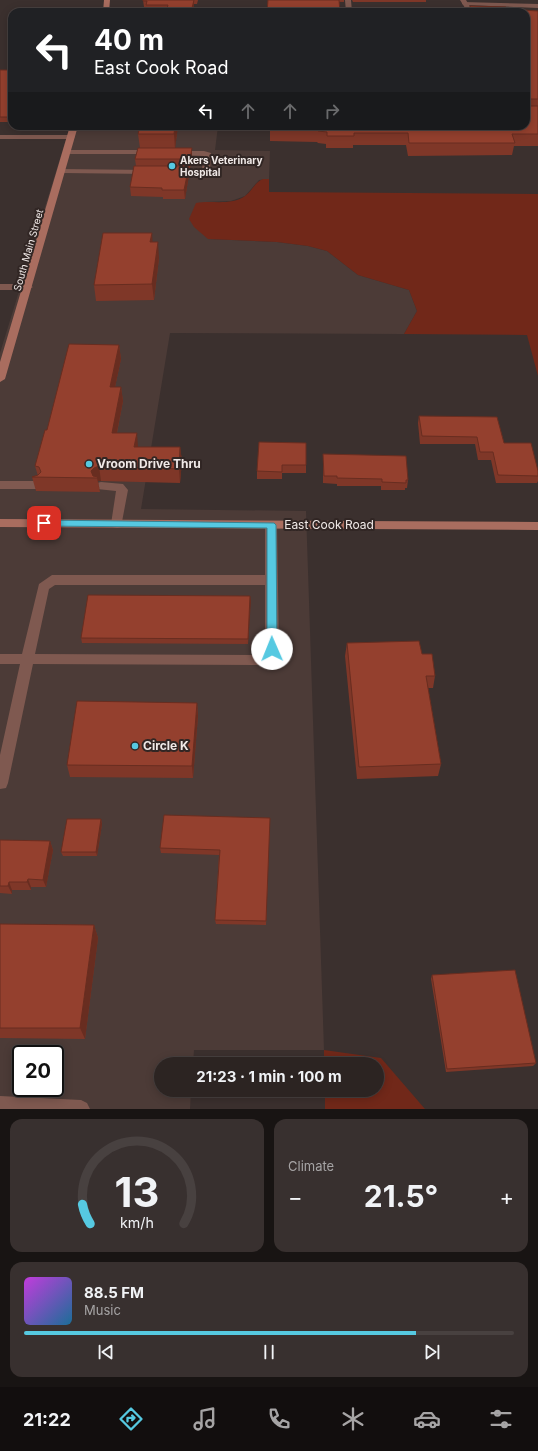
<!DOCTYPE html>
<meta charset="utf-8">
<style>
body{margin:0;font-family:Inter,sans-serif;background:#38302f;color:#f1f3f6;height:100vh;display:flex;flex-direction:column;font-size:15px;white-space:nowrap}
*{box-sizing:border-box;margin:0}
p{font-size:13px;color:#a6a4a5}
.icon{flex:none;width:22px;height:22px;fill:none;stroke:currentColor;stroke-width:2;stroke-linecap:round;stroke-linejoin:round}
.map{position:relative;height:1109px;overflow:hidden}
.drawer{display:flex;flex-direction:column;gap:10px;padding:10px;background:#181413;flex:1}
.drawer>*{flex:none}
.guide{position:absolute;left:8px;top:8px;width:522px;height:122px;border-radius:12px;box-shadow:0 2px 10px #0003,0 0 0 1px #484140;background:#202124;color:#fff;overflow:hidden}
.speed{position:absolute;left:12px;top:1045px;display:flex;gap:8px;font-size:20px;font-weight:700;text-align:center}
.speed>*{display:grid;place-content:center;width:52px;height:52px;border-radius:50%;background:#2c2422;box-shadow:0 2px 10px #0003,0 0 0 1px #484140;line-height:1}
.speed .limit{border:2px solid #111;border-radius:6px;background:#fff;color:#111}
.pin{position:absolute;display:grid;place-items:center;width:34px;height:34px;color:#fff;margin:-17px;border-radius:8px;box-shadow:0 2px 6px #0006}
.me{position:absolute;width:44px;margin:-22px;rotate:359deg;stroke-linejoin:round;filter:drop-shadow(0 0 3px #0008)}
.turn{display:flex;align-items:center;gap:14px;height:84px;padding:0 20px;font-size:18px}
.turn .icon{width:52px;height:52px;stroke-width:2.5}
.turn b{display:block;font-size:28px;line-height:34px}
.lanes{display:flex;align-items:center;height:38px;padding:0 20px;background:#0003;justify-content:center;gap:20px;direction:ltr}
.lanes .off{opacity:.35}
.big{font-size:30px;font-weight:700;line-height:1.1}
.drawer .widget{flex:1;display:flex;flex-direction:column;justify-content:center;gap:6px;min-width:0;padding:0 14px;border-radius:12px;background:#38302f}
.drawer .dial{align-items:center;gap:0}
.dial svg{height:104px;overflow:visible;fill:none;stroke:#484140;stroke-width:7;stroke-linecap:round;text-anchor:middle}
.dial text{fill:#f1f3f6;stroke:none}
.song{display:flex;align-items:center;gap:12px}
.cover{width:48px;height:48px;border-radius:6px;background:linear-gradient(135deg,hsl(290 70% 55%),hsl(200 70% 35%))}
.played{height:4px;border-radius:2px;background:linear-gradient(90deg,#56c9e1 80%,#484140 80%)}
.keys{display:flex;justify-content:space-around;direction:ltr}
.heat{display:flex;justify-content:space-between;align-items:center;font-size:22px;direction:ltr}
.drawer .tiles{flex:1;display:grid;gap:10px;grid-template-columns:1fr 1fr}
.widget:last-child{grid-column:span 2}
.trip{position:absolute;left:154px;top:1057px;width:230px;height:40px;border-radius:20px;background:#2c2422;box-shadow:0 2px 10px #0003,0 0 0 1px #484140;font-weight:700;line-height:40px;text-align:center}
.dock{display:flex;height:64px;justify-content:space-around;align-items:center;background:#120e0e;color:#a6a4a5}
.dock .icon{width:28px;height:28px}
.dock .current{color:#56c9e1}
.dock b{font-size:18px;color:#f1f3f6}
.map>svg:first-child{display:block}
.built{fill:#4c3b37;fill-rule:evenodd}
.green{fill:#712819}
.lines{fill:none;stroke-linecap:round;stroke-linejoin:round}
.lane{fill:#7f5950;fill-rule:evenodd}
.street{fill:#7f5950;fill-rule:evenodd}
.secondary{fill:#a96d5f;fill-rule:evenodd}
.wall{fill:#7f3728}
.shaded-wall{fill:#682d20}
.building{fill:#94402e;stroke:#682d20}
.route{fill:#56c9e1;stroke:#388392}
.poi-dot{fill:#56c9e1;stroke:#312624;stroke-width:1.5}
.labels{text-anchor:middle;stroke-width:4;stroke-linejoin:round;paint-order:stroke}
.far-poi-label{font-size:10px;font-weight:bold;fill:#f0e9e7;stroke:#312624;text-anchor:start}
.far-street-label{font-size:10px;fill:#f0e9e7;stroke:#312624}
.poi-label{font-size:12px;font-weight:bold;fill:#f0e9e7;stroke:#312624;text-anchor:start}
.street-label{font-size:12px;fill:#f0e9e7;stroke:#312624}
</style>
<div class="map">
<svg width="538" height="1109" viewBox="0 0 538 1109">
<rect width="100%" height="100%" fill="#3b302e"/>
<!-- built -->
<path class="built" d="M70,126H218L215,150L270,151L269,179L259,180L245,196L231,201L206,202L208,239L277,242L308,246L327,251L358,275L409,290L417,311L404,334L170,333L141,509L306,511L324,1050H194L193,1064H161V1090H191L190,1109H0V353ZM21,1054H55V1088H21Z"/>
<!-- green -->
<path class="green" d="M263,179H269V192L538,194V376L527,335L404,334L417,311L409,290L358,275L327,251L308,246L277,242L208,239L194,227L189,219L196,203C211,200 232,206 245,196C252,191 255,182 263,179Z
M324,1050L381,1058L425,1109H325V1090H377V1064H324Z"/>
<g class="lines">
<!-- lane -->
<path class="lane" d="M345,0H351L352,12H346Z
M462,2L538,4V8L464,5L462,4Z
M64,150H152L156,152L152,154H67L63,152Z
M173,151H204L211,153L210,170L202,174H171L170,172L174,170L202,169L204,156L176,155L172,153Z
M59,169L150,170L154,172L150,174L62,173H59Z
M0,481H37L41,482L43,485L41,488L37,489H0Z
M101,482L123,484L128,490L121,527L117,528L113,527L111,524L116,491L97,489L95,486L97,483Z
M271,521L275,522L277,525L279,649L274,660L262,665L33,664L8,783L6,788L0,789V755L20,664H0V654H22L39,584L52,575H265V525L267,522ZM55,585H265V649L264,652L260,655L35,654L49,589Z
M0,1096L81,1100L87,1103L90,1109H0Z"/>
<!-- street -->
<path class="street" d="M460,0H466L472,10L471,11H467Z
M0,135H71L75,137L71,139H0Z
M0,284H28L33,287L28,290H0Z"/>
<!-- secondary -->
<path class="secondary" d="M104,0H110L109,12H103Z
M70,126H78L5,379L0,382V362Z
M0,519L538,522V530L0,527Z"/>
</g>
<!-- wall -->
<path class="wall" d="M143,0H198L197,4H194L193,12L146,11V7H144Z
M268,0H344V2Z
M352,0H426V2H353Z
M470,6L507,9L538,11V146H514L512,155L408,156L406,145H353V148H326V144L318,143L317,142L270,141V126H526V12H469Z
M0,70H12V120L11,122H0Z
M140,126H178L175,148L192,157L190,168H189V175L185,199H163V197L131,196L130,187L136,166L135,159L140,148L138,134Z
M153,242L159,258L154,300L96,301L94,285Z
M119,345L121,359L115,387H121L123,401L117,433L138,447H180L182,461L180,483L101,481H98L100,492L36,491L32,477L38,476L35,466L47,430Z
M419,416L504,443L538,471V481L537,483H496L491,460H478L475,444H420L418,423Z
M306,443V473H282V479H257V471Z
M323,454L408,480L407,488H405V490H381V486H337V484L323,483Z
M250,596L248,644L82,643L81,638Z
M347,643L422,654L435,676L433,688H428L441,764L438,776L357,779L345,656Z
M197,703L198,716L193,778L70,777L67,765Z
M270,818L266,925L216,924L215,920L219,855L161,853L160,848Z
M101,819L102,824L97,856H63L61,852Z
M0,840L50,841L53,850L46,887H31V890H12V894L0,893Z
M0,924L94,925L98,938L85,1039L0,1038Z
M432,975L536,1063L533,1066L446,1072L431,979Z"/>
<!-- shaded-wall -->
<path class="shaded-wall" d="M194,0V4L193,12H191Z
M11,114L12,120L11,122L10,117Z
M175,126H178L175,149L174,134Z
M192,148V157L190,168V159Z
M189,166V175L185,199L184,190Z
M152,233L153,248L150,242Z
M158,242L159,258L154,300L152,284Z
M119,345L121,359L112,401L110,387Z
M121,387L123,401L114,447L112,433Z
M137,433L138,447H134Z
M180,447L182,461L180,483L179,469Z
M99,466L101,481H98L100,492L97,478H92L91,471L94,468Z
M250,596L251,601L248,644V639Z
M197,703L198,716L193,778L192,766Z
M101,819L102,824L97,856L96,852Z
M50,841L53,850L46,887L43,880Z
M28,879L31,887V890L27,882Z
M9,882L12,890V894L8,886Z
M94,925L98,938L85,1039L80,1028Z"/>
<!-- building -->
<path class="building" d="M143,0H194L191,12H166L168,5H146L147,1H143Z
M268,0H339L340,12H267Z
M470,6L506,7L507,9L538,11V99H527V104L528,106H538V134H512L515,143H409L408,133H354V136H327V132L318,131V130L270,129V126H526V12H471Z
M0,70H12V114H11L10,117H0Z
M140,126H175L174,134H138Z
M138,148H192L190,159H135Z
M134,166H189L184,190H162V188L130,187Z
M103,233H152L150,242H158L152,284L94,285Z
M69,344L119,345L110,387H121L112,433H137L134,447H180L179,469L99,466L94,468L91,471L93,476L98,477L97,478L32,477L38,475L41,472L39,467L35,466L45,430H47Z
M419,416L497,417L504,443H531L538,471V476L498,475L493,452H480L477,437L422,436Z
M259,442L306,443V465H282V472L257,471Z
M323,454L406,456L408,480H406V483L382,482V479L337,478V476H324Z
M88,595L250,596L248,639L81,638Z
M419,641L422,654H432L435,676H426L441,764L359,767L347,643Z
M77,701L197,703L192,766L67,765Z
M164,815L270,818L266,921L215,920L220,850L160,848Z
M67,819H101L96,852H61Z
M0,840L50,841L43,880L28,879L27,882H9L8,886H0Z
M0,924L94,925L80,1028H0Z
M515,970L536,1063L447,1069L432,975Z"/>
<!-- route -->
<path class="route" d="M44,520L274,523L276,525L277,649L276,652H269L267,649V528L44,526L40,523Z"/>
<!-- markers -->
<g class="poi-dot">
<circle cx="172" cy="166" r="4"/>
<circle cx="89" cy="464" r="4"/>
<circle cx="135" cy="746" r="4"/>
</g>
<g class="labels">
<!-- far-poi labels -->
<g class="far-poi-label">
<text x="180" y="164">Akers Veterinary<tspan x="180" dy="12">Hospital</tspan></text>
</g>
<!-- far-street labels -->
<g class="far-street-label">
<text transform="translate(28 250) rotate(-74)" y="4">South Main Street</text>
</g>
<!-- poi labels -->
<g class="poi-label">
<text x="97" y="468">Vroom Drive Thru</text>
<text x="143" y="750">Circle K</text>
</g>
<!-- street labels -->
<g class="street-label">
<text x="329" y="529">East Cook Road</text>
</g>
</g>
</svg>
<div class="speed"><div class="limit">20</div></div>
<div class="pin" style="left:44px;top:523px;background:#d93025"><svg class="icon" aria-label="arrive" viewBox="0 0 24 24"><path d="M6 21V4h12l-3 4 3 4H6"/></svg></div>
<svg class="me" style="left:272px;top:649px" viewBox="-20 -20 40 40"><circle r="19" fill="#fff"/><path d="M0-13L10 11 0 6-10 11z" fill="#56c9e1"/></svg>
<div class="trip">21:23 · 1 min · 100 m</div>
<div class="guide">
<div class="turn"><svg class="icon" aria-label="left" viewBox="0 0 24 24"><path d="M17 20v-9H6M10 6l-5 5 5 5"/></svg><div><b>40 m</b>East Cook Road</div></div>
<div class="lanes"><svg class="icon" aria-label="left" viewBox="0 0 24 24"><path d="M17 20v-9H6M10 6l-5 5 5 5"/></svg><svg class="icon off" aria-label="ahead" viewBox="0 0 24 24"><path d="M12 20V5M6 11l6-6 6 6"/></svg><svg class="icon off" aria-label="ahead" viewBox="0 0 24 24"><path d="M12 20V5M6 11l6-6 6 6"/></svg><svg class="icon off" aria-label="right" viewBox="0 0 24 24"><path d="M7 20v-9h11M14 6l5 5-5 5"/></svg></div>
</div>
</div>
<section class="drawer">
<div class="tiles">
<div class="widget dial"><svg viewBox="0 0 100 80">
<path d="M14 69A42 42 0 1 1 86 69"/>
<path d="M14 69A42 42 0 0 1 8 54" stroke="#56c9e1"/>
<text x="50" y="56" font-size="32" font-weight="700">13</text>
<text x="50" y="72" font-size="11">km/h</text>
</svg></div>
<div class="widget"><p>Climate</p>
<div class="heat"><a>−</a><b class="big">21.5°</b><a>+</a></div>
</div>
<div class="widget">
<div class="song"><i class="cover"></i><div><b>88.5 FM</b><p>Music</p></div></div>
<div class="played"></div>
<div class="keys"><svg class="icon" aria-label="previous" viewBox="0 0 24 24"><path d="M18 5L8 12l10 7zM5 5v14"/></svg><svg class="icon" aria-label="pause" viewBox="0 0 24 24"><path d="M8 5v14M16 5v14"/></svg><svg class="icon" aria-label="next" viewBox="0 0 24 24"><path d="M6 5l10 7-10 7zM19 5v14"/></svg></div>
</div>
</div>
</section>
<nav class="dock">
<b>21:22</b>
<svg class="icon current" aria-label="directions" viewBox="0 0 24 24"><path d="M12 3l9 9-9 9-9-9zM9 14v-3h6M13 9l2 2-2 2"/></svg>
<svg class="icon" aria-label="music" viewBox="0 0 24 24"><path d="M9 18V5l10-2v13"/><circle cx="6" cy="18" r="3"/><circle cx="16" cy="16" r="3"/></svg>
<svg class="icon" aria-label="phone" viewBox="0 0 24 24"><path d="M5 4h4l2 5-3 2q2 4 5 5l2-3 5 2v4C11 20 4 13 5 4z"/></svg>
<svg class="icon" aria-label="climate" viewBox="0 0 24 24"><path d="M12 3v18M4 7l16 10M4 17L20 7"/></svg>
<svg class="icon" aria-label="car" viewBox="0 0 24 24"><path d="M5 17H2v-5l4-1 3-4h7l3 4 3 1v5h-3M9 17h6M6 11h13"/><circle cx="7" cy="17" r="2"/><circle cx="17" cy="17" r="2"/></svg>
<svg class="icon" aria-label="filters" viewBox="0 0 24 24"><path d="M4 7h16M4 17h16"/><circle cx="9" cy="7" r="2"/><circle cx="15" cy="17" r="2"/></svg>
</nav>
